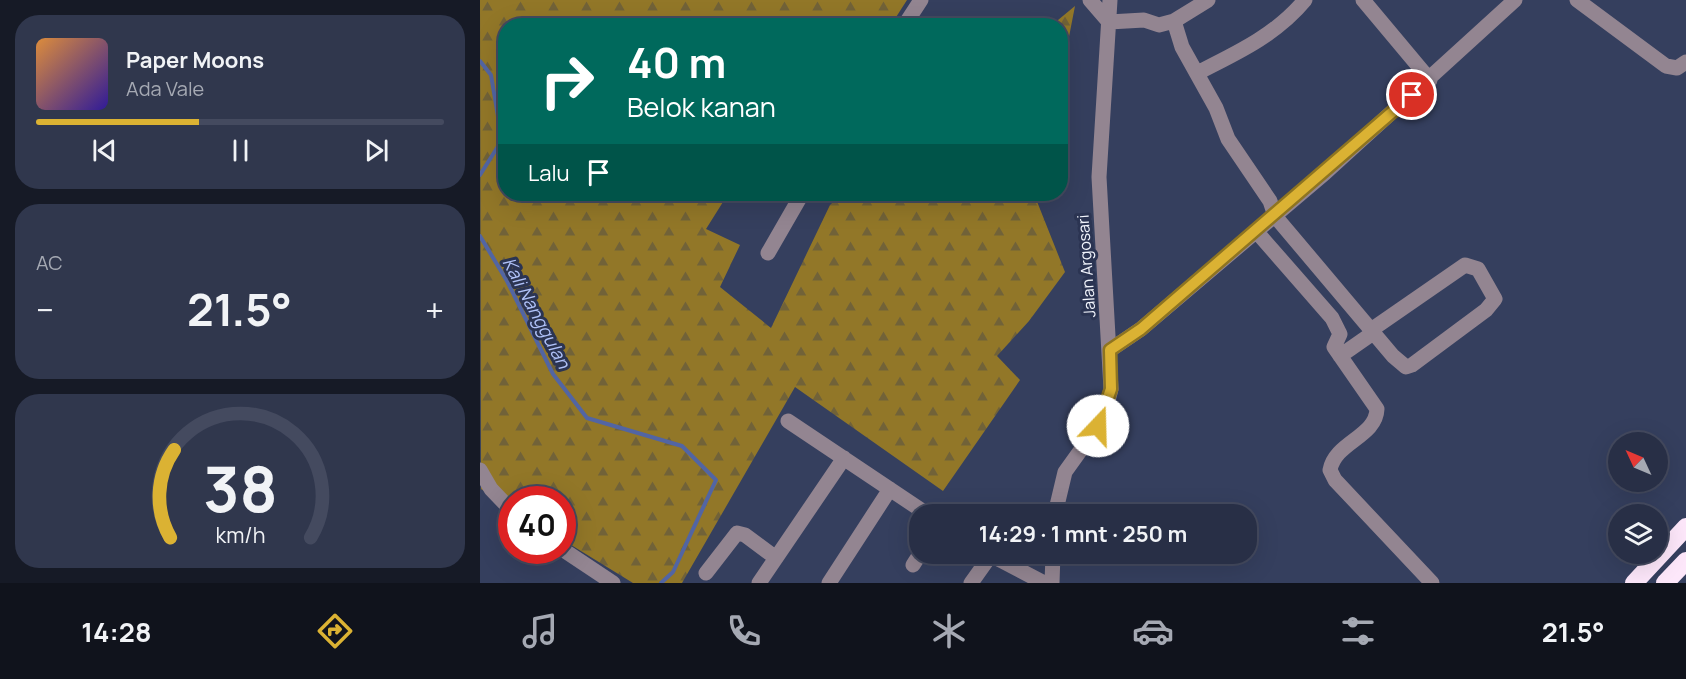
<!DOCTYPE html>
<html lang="id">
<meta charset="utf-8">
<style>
body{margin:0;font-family:Manrope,sans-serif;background:#30374d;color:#f1f3f6;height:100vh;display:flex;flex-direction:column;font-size:22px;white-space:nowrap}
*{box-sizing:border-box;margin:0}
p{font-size:20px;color:#a5a9b3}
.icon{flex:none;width:33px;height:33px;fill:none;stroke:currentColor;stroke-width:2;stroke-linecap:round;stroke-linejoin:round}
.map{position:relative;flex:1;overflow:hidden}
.side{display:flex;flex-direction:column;gap:15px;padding:15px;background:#161a26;width:480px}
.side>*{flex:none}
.hud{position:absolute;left:18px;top:18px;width:570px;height:183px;border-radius:24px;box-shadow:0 6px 24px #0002,0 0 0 2px #444a5f;background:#00695c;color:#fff;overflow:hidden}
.needle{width:39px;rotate:314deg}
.fabs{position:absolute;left:1128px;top:432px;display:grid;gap:12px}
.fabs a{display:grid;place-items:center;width:60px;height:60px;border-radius:50%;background:#282f46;box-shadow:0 6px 24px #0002,0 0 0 2px #444a5f;font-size:30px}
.speed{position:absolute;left:18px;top:486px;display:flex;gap:12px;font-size:30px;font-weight:700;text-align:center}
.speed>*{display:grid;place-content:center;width:78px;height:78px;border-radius:50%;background:#282f46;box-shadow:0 6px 24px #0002,0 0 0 2px #444a5f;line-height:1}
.speed .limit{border:9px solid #d22;background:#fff;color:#111}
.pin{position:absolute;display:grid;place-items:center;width:51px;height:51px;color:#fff;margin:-26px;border:3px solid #fff;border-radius:50%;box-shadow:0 2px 6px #0007}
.me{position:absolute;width:66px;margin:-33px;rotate:21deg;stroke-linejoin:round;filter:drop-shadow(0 0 4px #0008)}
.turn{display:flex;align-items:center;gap:21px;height:126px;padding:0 30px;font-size:27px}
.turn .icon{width:78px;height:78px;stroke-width:2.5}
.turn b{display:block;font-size:42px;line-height:51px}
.then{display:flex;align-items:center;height:57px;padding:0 30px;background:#0003;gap:12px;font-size:22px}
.big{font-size:45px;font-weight:700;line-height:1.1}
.side .tile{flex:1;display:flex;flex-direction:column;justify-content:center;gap:9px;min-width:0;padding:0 21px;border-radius:24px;background:#30374d}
.side .dial{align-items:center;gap:0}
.dial svg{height:156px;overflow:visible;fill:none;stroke:#444a5f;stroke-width:7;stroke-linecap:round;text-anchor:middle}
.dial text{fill:#f1f3f6;stroke:none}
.song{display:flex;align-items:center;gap:18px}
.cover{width:72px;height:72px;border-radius:9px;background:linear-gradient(135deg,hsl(30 70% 55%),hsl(250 70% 35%))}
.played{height:6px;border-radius:3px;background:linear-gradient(90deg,#dbb233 40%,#444a5f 40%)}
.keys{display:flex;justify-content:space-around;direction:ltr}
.heat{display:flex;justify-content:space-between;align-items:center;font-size:33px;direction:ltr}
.trip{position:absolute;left:429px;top:504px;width:348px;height:60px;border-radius:24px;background:#282f46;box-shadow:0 6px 24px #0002,0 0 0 2px #444a5f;font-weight:700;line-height:60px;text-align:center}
.dock{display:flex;height:96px;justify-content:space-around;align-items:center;background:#10131c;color:#a5a9b3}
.dock .icon{width:42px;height:42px}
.dock .selected{color:#dbb233}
.dock b{font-size:27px;color:#f1f3f6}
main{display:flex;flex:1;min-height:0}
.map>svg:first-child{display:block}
.forest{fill:url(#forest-firs)}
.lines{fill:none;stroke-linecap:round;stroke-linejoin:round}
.stream{stroke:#5265a3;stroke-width:4}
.minor{stroke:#938591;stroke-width:15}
.highway{stroke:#fde7fa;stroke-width:18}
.route-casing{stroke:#8e7421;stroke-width:15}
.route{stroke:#dbb233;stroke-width:10}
.labels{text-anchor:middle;stroke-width:6;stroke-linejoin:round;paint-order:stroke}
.street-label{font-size:16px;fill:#f1f4fc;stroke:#2b3452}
.water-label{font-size:18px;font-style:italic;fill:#b0c2f8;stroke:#2b3452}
</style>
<main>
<section class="side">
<div class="tile">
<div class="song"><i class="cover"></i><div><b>Paper Moons</b><p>Ada Vale</p></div></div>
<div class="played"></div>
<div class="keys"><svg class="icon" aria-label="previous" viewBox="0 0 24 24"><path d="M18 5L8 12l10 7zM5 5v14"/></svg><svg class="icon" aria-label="pause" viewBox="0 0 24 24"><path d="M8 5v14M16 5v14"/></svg><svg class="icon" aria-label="next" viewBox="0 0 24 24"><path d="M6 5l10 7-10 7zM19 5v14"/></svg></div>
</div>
<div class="tile"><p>AC</p>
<div class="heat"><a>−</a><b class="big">21.5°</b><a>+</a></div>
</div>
<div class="tile dial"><svg viewBox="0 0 100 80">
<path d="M14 69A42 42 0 1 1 86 69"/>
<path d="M14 69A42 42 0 0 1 16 24" stroke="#dbb233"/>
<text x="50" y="56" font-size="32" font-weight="700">38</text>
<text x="50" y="72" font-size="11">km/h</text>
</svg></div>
</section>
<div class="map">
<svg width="1206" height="583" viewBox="0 0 1206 583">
<defs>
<pattern id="forest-firs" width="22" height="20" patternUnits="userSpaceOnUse" patternTransform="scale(1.5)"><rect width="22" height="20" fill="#927728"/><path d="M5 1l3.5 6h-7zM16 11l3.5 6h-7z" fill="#716238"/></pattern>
</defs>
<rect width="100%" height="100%" fill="#353f5e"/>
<!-- forest -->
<path class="forest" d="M0,0H427L411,25L26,26V194H248L226,229L260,245L240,287L291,328L350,205L361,194H557L556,199L585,272L549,321L517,356L540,380L463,491L315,387L202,583H153L83,540L82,500H32L31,508L1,489Z
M595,6L581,78L580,26L572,25Z"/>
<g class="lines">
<!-- stream -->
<path class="stream" d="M0,61L11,75L22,140L0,175
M0,236L27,281L73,374L107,418L202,446L236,480L193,572L181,583"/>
<!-- minor -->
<path class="minor" d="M610,0L629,22L664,20L679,25L694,21L728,0
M883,0L950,80
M1097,0L1186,66L1197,68L1206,62
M694,21L702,47L736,108L748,139L790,201L795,216L913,356L926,367L932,365L1006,310L1015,299L998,269L985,265L891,330
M424,26L441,0
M717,73C757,53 796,35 825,0
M776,231L852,318L860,334L854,347L897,409C896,437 855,442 850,470L855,480L952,583
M288,253L322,194
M630,350L661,329L845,173L1035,0
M860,356L893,333
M308,421L447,514
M0,470L11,489L32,511
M575,514L585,472L618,426L626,409L631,389L619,177L630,0
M82,549L133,583
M509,554L564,583
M433,565L440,554
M226,573L257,533L265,535L296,558
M279,583L364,458
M349,583L410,489
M491,583L511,555
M572,583L573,554"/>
<!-- highway -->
<path class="highway" d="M1154,583L1206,527
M1185,583L1206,561"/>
</g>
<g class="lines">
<defs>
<path id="route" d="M618,426L631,389L630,350L661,329L932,95"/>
</defs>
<!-- route casing -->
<use href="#route" class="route-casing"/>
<!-- route -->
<use href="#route" class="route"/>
</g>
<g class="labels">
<!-- street labels -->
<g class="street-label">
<text transform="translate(606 266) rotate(-94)" y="6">Jalan Argosari</text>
</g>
<!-- water labels -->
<g class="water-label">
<text transform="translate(56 313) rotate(62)" y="6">Kali Nanggulan</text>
</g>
</g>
</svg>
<div class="fabs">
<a><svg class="needle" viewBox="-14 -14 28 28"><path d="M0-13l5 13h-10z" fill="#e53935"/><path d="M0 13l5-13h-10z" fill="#a5a9b3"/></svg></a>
<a><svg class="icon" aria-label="layers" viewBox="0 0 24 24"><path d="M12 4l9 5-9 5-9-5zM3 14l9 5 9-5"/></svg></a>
</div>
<div class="speed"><div class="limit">40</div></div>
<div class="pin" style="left:932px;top:95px;background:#d93025"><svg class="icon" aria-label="arrive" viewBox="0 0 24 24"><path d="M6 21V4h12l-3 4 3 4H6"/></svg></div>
<svg class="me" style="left:618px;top:426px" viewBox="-20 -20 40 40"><circle r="19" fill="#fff"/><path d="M0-13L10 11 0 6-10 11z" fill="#dbb233"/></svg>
<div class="trip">14:29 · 1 mnt · 250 m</div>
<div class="hud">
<div class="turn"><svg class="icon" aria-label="right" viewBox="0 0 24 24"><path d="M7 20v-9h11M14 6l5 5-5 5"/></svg><div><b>40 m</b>Belok kanan</div></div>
<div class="then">Lalu<svg class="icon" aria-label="arrive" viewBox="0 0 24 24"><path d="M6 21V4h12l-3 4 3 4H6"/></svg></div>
</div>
</div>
</main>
<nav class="dock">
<b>14:28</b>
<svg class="icon selected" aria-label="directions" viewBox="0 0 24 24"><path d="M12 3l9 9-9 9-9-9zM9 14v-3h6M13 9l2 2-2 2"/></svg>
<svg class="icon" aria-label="music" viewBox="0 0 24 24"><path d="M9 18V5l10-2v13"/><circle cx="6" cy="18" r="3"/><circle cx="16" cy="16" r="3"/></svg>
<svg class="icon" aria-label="phone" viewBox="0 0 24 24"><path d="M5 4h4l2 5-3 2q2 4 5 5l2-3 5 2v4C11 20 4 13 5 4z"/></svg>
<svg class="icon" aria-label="climate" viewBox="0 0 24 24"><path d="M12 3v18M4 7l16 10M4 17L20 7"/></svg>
<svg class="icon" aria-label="car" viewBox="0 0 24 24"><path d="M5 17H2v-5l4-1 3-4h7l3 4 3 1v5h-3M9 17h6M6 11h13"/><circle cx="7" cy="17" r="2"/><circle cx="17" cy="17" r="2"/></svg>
<svg class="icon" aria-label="filters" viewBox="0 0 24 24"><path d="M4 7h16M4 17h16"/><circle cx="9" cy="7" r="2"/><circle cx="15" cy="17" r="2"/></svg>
<b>21.5°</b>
</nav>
